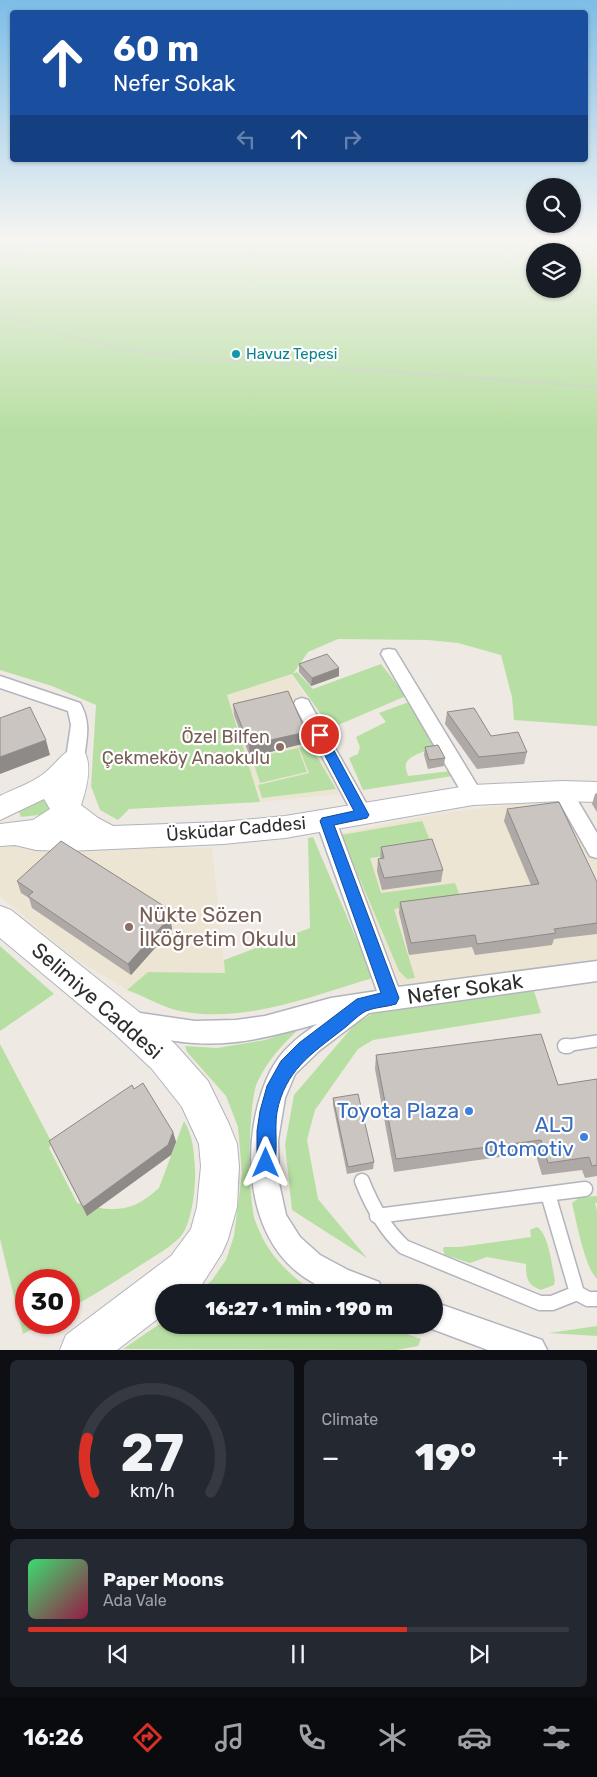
<!DOCTYPE html>
<meta charset="utf-8">
<style>
body{margin:0;font-family:Rubik,sans-serif;background:#242831;color:#f1f3f6;height:100vh;display:flex;flex-direction:column;font-size:19px;white-space:nowrap}
*{box-sizing:border-box;margin:0}
p{font-size:16px;color:#9ea1a6}
.icon{flex:none;width:28px;height:28px;fill:none;stroke:currentColor;stroke-width:2;stroke-linecap:round;stroke-linejoin:round}
.map{position:relative;height:1350px;overflow:hidden}
.drawer{display:flex;flex-direction:column;gap:10px;padding:10px;background:#0d0f14;flex:1}
.drawer>*{flex:none}
.guide{position:absolute;left:10px;top:10px;width:578px;height:152px;border-radius:5px;box-shadow:0 1px 4px #0004;background:#1a4fa0;color:#fff;overflow:hidden}
.buttons{position:absolute;left:526px;top:178px;display:grid;gap:10px}
.buttons a{display:grid;place-items:center;width:55px;height:55px;border-radius:50%;background:#171b24;box-shadow:0 1px 4px #0004;font-size:25px}
.speed{position:absolute;left:15px;top:1269px;display:flex;gap:10px;font-size:25px;font-weight:700;text-align:center}
.speed>*{display:grid;place-content:center;width:65px;height:65px;border-radius:50%;background:#171b24;box-shadow:0 1px 4px #0004;line-height:1}
.speed .limit{border:8px solid #d22;background:#fff;color:#111}
.pin{position:absolute;display:grid;place-items:center;width:42px;height:42px;color:#fff;margin:-21px;border:2px solid #fff;border-radius:50%;box-shadow:0 1px 5px #0007}
.me{position:absolute;width:55px;margin:-28px;rotate:0deg;stroke-linejoin:round;filter:drop-shadow(0 0 4px #0008)}
.turn{display:flex;align-items:center;gap:18px;height:105px;padding:0 20px;font-size:22px}
.turn .icon{width:65px;height:65px;stroke-width:2.5}
.turn b{display:block;font-size:35px;line-height:42px}
.lanes{display:flex;align-items:center;height:48px;padding:0 20px;background:#0003;justify-content:center;gap:25px;direction:ltr}
.lanes .off{opacity:.35}
.big{font-size:38px;font-weight:800;line-height:1.1}
.drawer .widget{flex:1;display:flex;flex-direction:column;justify-content:center;gap:8px;min-width:0;padding:0 18px;border-radius:8px;background:#242831}
.drawer .dial{align-items:center;gap:0}
.dial svg{height:130px;overflow:visible;fill:none;stroke:#363941;stroke-width:7;stroke-linecap:round;text-anchor:middle}
.dial text{fill:#f1f3f6;stroke:none}
.song{display:flex;align-items:center;gap:15px}
.cover{width:60px;height:60px;border-radius:8px;background:linear-gradient(135deg,hsl(140 70% 55%),hsl(340 70% 35%))}
.played{height:5px;border-radius:2px;background:linear-gradient(90deg,#d93025 70%,#363941 70%)}
.keys{display:flex;justify-content:space-around;direction:ltr}
.heat{display:flex;justify-content:space-between;align-items:center;font-size:28px;direction:ltr}
.drawer .tiles{flex:1;display:grid;gap:10px;grid-template-columns:1fr 1fr}
.widget:last-child{grid-column:span 2}
.trip{position:absolute;left:155px;top:1284px;width:288px;height:50px;border-radius:25px;background:#171b24;box-shadow:0 1px 4px #0004;font-weight:800;line-height:50px;text-align:center}
.dock{display:flex;height:80px;justify-content:space-around;align-items:center;background:#090b0e;color:#9ea1a6}
.dock .icon{width:35px;height:35px}
.dock .on{color:#d93025}
.dock b{font-size:22px;color:#f1f3f6}
.map>svg:first-child{display:block}
.education{fill:#ede5d3}
.green{fill:#b8dfa3;fill-rule:evenodd}
.lines{fill:none;stroke-linecap:round;stroke-linejoin:round}
.lane-far2-casing{stroke:#b2b4bd;stroke-width:5.5}
.lane-far1-casing{stroke:#b2b4bd;stroke-width:14}
.lane-casing{stroke:#b2b4bd;stroke-width:17}
.street-casing{stroke:#b2b4bd;stroke-width:3}
.secondary-casing{stroke:#b2b4bd;stroke-width:2}
.path{stroke:#c9c9c9;stroke-width:2;stroke-dasharray:2 1;stroke-linecap:butt}
.lane-far2{stroke:#fff;stroke-width:4.5}
.lane-far1{stroke:#fff;stroke-width:11}
.lane{stroke:#fff;stroke-width:14}
.street{fill:#fff;fill-rule:evenodd}
.secondary{fill:#fff;fill-rule:evenodd}
.wall{fill:#aea9a6}
.shaded-wall{fill:#8d8a87}
.building{fill:#cac5c1;stroke:#8d8a87}
.route{fill:#1a73e8;stroke:#114b97}
.culture-dot{fill:#0f9aa8;stroke:#fff;stroke-width:2}
.education-dot{fill:#8d6e63;stroke:#fff;stroke-width:2}
.shop-dot{fill:#3f7fe0;stroke:#fff;stroke-width:2}
.labels{text-anchor:middle;stroke-width:4.5;stroke-linejoin:round;paint-order:stroke}
.far-culture-label{font-size:15px;fill:#0d838f;stroke:#fff;text-anchor:start}
.education-label{font-size:18px;fill:#785e54;stroke:#fff;text-anchor:end}
.street-label{font-size:18px;fill:#2e2e2e;stroke:#fff}
.near-education-label{font-size:21px;fill:#785e54;stroke:#fff;text-anchor:start}
.near-street-label{font-size:21px;fill:#2e2e2e;stroke:#fff}
.near-shop-label{font-size:21px;fill:#366cbe;stroke:#fff;text-anchor:end}
</style>
<div class="map">
<svg width="597" height="1350" viewBox="0 0 597 1350">
<rect width="100%" height="100%" fill="#eee9e2"/>
<!-- education -->
<path class="education" d="M291,675L307,698L294,702L341,794L260,802L227,695Z
M561,801L597,863V960L401,986L338,834L431,815L488,807Z
M0,844L212,848L225,973L148,972L127,990L74,958L0,896Z"/>
<!-- green -->
<path class="green" d="M21,239H597V726L514,720L512,697L501,655L458,643L428,640L338,639L308,652L293,674L297,672L313,689L381,664L406,696L331,728L292,674L227,695L260,802L129,809L118,820L100,810L91,786L96,705L52,686L0,670V246ZM535,251H572V289H535Z
M409,702L439,747C431,749 408,755 406,764C405,768 407,772 408,776L451,771L453,776L363,790L349,758L358,754L360,747L356,737L386,722L379,713Z
M310,745L336,789L262,798L258,785L309,773L299,748Z
M298,748L307,772L260,783L252,758Z
M48,798L53,809L47,814L21,817L19,812L22,808Z
M422,821L434,849L370,858L381,893L455,883L462,901L394,909L415,978L407,979L399,971L341,835Z
M313,837L373,978C311,996 245,1024 180,1011C162,1007 144,996 127,990L148,972L225,973L224,960L310,928L308,838Z
M0,946L54,994L0,1031Z
M534,991L541,1013L373,1040L358,1049L315,1110L307,1140L318,1199L367,1258L292,1210L285,1145L294,1095L355,1024L372,1014Z
M299,1029C282,1045 267,1061 257,1083C248,1104 247,1201 256,1223C268,1255 287,1273 314,1292H199L212,1280L226,1260L234,1236L242,1173L238,1127L226,1096L187,1052L185,1046L217,1048L265,1040Z
M0,1044L52,1143L49,1148L77,1203C112,1212 131,1214 159,1188L184,1121C193,1135 194,1153 195,1169C196,1186 192,1223 181,1236C171,1247 156,1255 144,1263C119,1279 94,1295 69,1309V1280H26V1322L44,1323L23,1334L0,1239Z
M597,1196V1203H595L597,1211V1279C585,1268 576,1220 572,1203L580,1197Z
M537,1227C549,1234 552,1267 555,1280L554,1285L541,1290C527,1285 526,1278 526,1264L487,1257L470,1263L445,1255L443,1250L444,1247H459L531,1237L530,1230Z
M164,1321V1325H383L421,1339L418,1346L397,1350L123,1349Z
M597,1326V1336L549,1333Z"/>
<g class="lines">
<defs>
<path id="lane-far2" d="M0,243L15,239"/>
<path id="lane-far1" d="M565,1046L597,1041"/>
<path id="lane" d="M565,1046H568
M362,1181C372,1206 384,1229 404,1247L540,1303H552L577,1293L588,1299H597
M548,1194L577,1293
M377,1216L585,1189"/>
<path id="street" d="M389,649L395,650L480,790L482,795L480,800L473,802L466,800L381,654L383,650Z
M0,676L80,703C91,722 87,737 84,758L81,763L75,765L69,763L66,758L71,725L68,711L0,688Z
M302,698L308,700L370,810L373,815L370,820L363,822L356,820L294,704L296,700Z
M562,784L569,786L597,833V858L590,856L553,791L555,786Z
M326,813L333,816L336,821L398,987L597,961V981L369,1013L320,1050L295,1074L285,1098L278,1140L279,1183L286,1215L300,1237L320,1255L348,1270L379,1282L383,1292C367,1292 349,1295 334,1292C324,1291 312,1282 304,1277C242,1235 240,1133 270,1072C280,1051 298,1037 317,1024C277,1035 237,1046 195,1043C174,1042 153,1037 133,1034L125,1031L121,1023L125,1015L133,1012L195,1021L236,1020L265,1016L331,998L377,991L316,821L319,816Z
M434,1302L542,1340L547,1350H488L424,1326L434,1325Z"/>
<path id="secondary" d="M75,748L84,751C93,766 86,790 81,805L98,818L113,826L223,822L285,816L473,785L562,781L597,782V802L562,801L473,805L285,838L223,844L68,851L36,850L15,845L0,846V824L33,820L50,809L44,799L0,820V796C13,789 27,785 39,777C53,769 60,753 75,748Z
M0,906L11,910L139,1012L176,1045L208,1081L229,1124L237,1144L239,1166L237,1207L228,1239L222,1253L201,1286L191,1292H164V1314L117,1350H60L66,1335L171,1256L191,1229L197,1207L201,1166L199,1144L182,1107L152,1069L115,1034L0,938Z"/>
</defs>
<!-- lane-far2 casing -->
<use href="#lane-far2" class="lane-far2-casing"/>
<!-- lane-far1 casing -->
<use href="#lane-far1" class="lane-far1-casing"/>
<!-- lane casing -->
<use href="#lane" class="lane-casing"/>
<!-- street casing -->
<use href="#street" class="street-casing"/>
<!-- secondary casing -->
<use href="#secondary" class="secondary-casing"/>
<!-- path -->
<path class="path" d="M0,258L57,239
M0,314L86,341L146,353L597,387"/>
<!-- lane-far2 -->
<use href="#lane-far2" class="lane-far2"/>
<!-- lane-far1 -->
<use href="#lane-far1" class="lane-far1"/>
<!-- lane -->
<use href="#lane" class="lane"/>
<!-- street -->
<use href="#street" class="street"/>
<!-- secondary -->
<use href="#secondary" class="secondary"/>
</g>
<!-- wall -->
<path class="wall" d="M299,664L339,668V676L311,686L299,672Z
M233,704L306,743L250,757L234,715Z
M447,712L491,736L527,752L524,764L477,769L445,724Z
M425,747L445,758L444,766L428,769L424,755Z
M597,793V812L592,804L595,794Z
M507,809L597,882V934L554,939L552,945L475,955L472,947L409,955L399,913L400,902L531,885L504,821Z
M381,847L443,870L441,882L382,890L377,871L378,859H380Z
M17,881L167,908L172,929L131,975L32,908L29,898L21,893Z
M376,1055L558,1085L597,1079V1176L585,1178L582,1170L542,1175L535,1152L394,1172L375,1069Z
M134,1089L173,1132L176,1142L171,1155L87,1216L49,1141Z
M333,1098L374,1162L373,1169L347,1174L333,1105Z"/>
<!-- shaded-wall -->
<path class="shaded-wall" d="M339,668V676L311,686L312,678Z
M306,732V743L250,757L249,745Z
M46,740L50,755L0,774V757Z
M167,908L169,918L170,917L172,929L131,975L128,964L163,913Z
M173,1132L176,1142L171,1155L87,1216L83,1207Z"/>
<!-- building -->
<path class="building" d="M327,654L339,668L312,678L299,664Z
M288,691L306,732L249,745L233,704Z
M30,707L46,740L0,757V718Z
M474,708L491,736L518,732L527,752L479,757L447,712Z
M438,745L445,758L429,760L425,747Z
M559,802L597,882V923L554,929L556,933L477,944L475,935L411,943L400,902L539,884L507,809Z
M432,839L443,870L384,878L378,859L384,858L381,847Z
M61,841L167,908L163,913L170,917L128,964L28,896L33,892L17,881Z
M541,1034L558,1085L597,1079V1165L592,1166L589,1157L548,1163L541,1140L396,1159L376,1055Z
M143,1083L173,1132L168,1145L83,1207L49,1141L132,1085L134,1089Z
M358,1094L374,1162L348,1167L333,1098Z"/>
<!-- sky -->
<linearGradient id="sky" x2="0" y2="1"><stop stop-color="#7dbde7"/><stop offset="0.56" stop-color="#f7f5f2"/><stop offset="1" stop-color="#f7f5f2" stop-opacity="0"/></linearGradient>
<rect width="597" height="428" fill="url(#sky)"/>
<!-- route -->
<path class="route" d="M320,731L324,732L369,815L367,818L334,825L399,998L396,1004C387,1007 375,1007 366,1011C358,1015 350,1024 342,1030C311,1054 285,1071 277,1112C274,1130 279,1153 273,1169L266,1172L260,1169L257,1163V1131L260,1111L267,1086L281,1061L299,1043L357,999L381,993L320,821L322,818L354,811L314,735Z"/>
<!-- markers -->
<circle class="culture-dot" cx="236" cy="354" r="5"/>
<g class="education-dot">
<circle cx="280" cy="747" r="5"/>
<circle cx="129" cy="927" r="5"/>
</g>
<g class="shop-dot">
<circle cx="469" cy="1111" r="5"/>
<circle cx="584" cy="1137" r="5"/>
</g>
<g class="labels">
<!-- far-culture labels -->
<g class="far-culture-label">
<text x="246" y="359">Havuz Tepesi</text>
</g>
<!-- education labels -->
<g class="education-label">
<text x="270" y="743">Özel Bilfen<tspan x="270" dy="21">Çekmeköy Anaokulu</tspan></text>
</g>
<!-- street labels -->
<g class="street-label">
<text transform="translate(236 829) rotate(-5)" y="6">Üsküdar Caddesi</text>
</g>
<!-- near-education labels -->
<g class="near-education-label">
<text x="139" y="922">Nükte Sözen<tspan x="139" dy="24">İlköğretim Okulu</tspan></text>
</g>
<!-- near-street labels -->
<g class="near-street-label">
<text transform="translate(465 989) rotate(-8)" y="7">Nefer Sokak</text>
<text transform="translate(97 1001) rotate(41)" y="7">Selimiye Caddesi</text>
</g>
<!-- near-shop labels -->
<g class="near-shop-label">
<text x="459" y="1118">Toyota Plaza</text>
<text x="574" y="1132">ALJ<tspan x="574" dy="24">Otomotiv</tspan></text>
</g>
</g>
</svg>
<div class="buttons">
<a><svg class="icon" aria-label="search" viewBox="0 0 24 24"><circle cx="10" cy="10" r="6"/><path d="M15 15l6 6"/></svg></a>
<a><svg class="icon" aria-label="layers" viewBox="0 0 24 24"><path d="M12 4l9 5-9 5-9-5zM3 14l9 5 9-5"/></svg></a>
</div>
<div class="speed"><div class="limit">30</div></div>
<div class="pin" style="left:320px;top:735px;background:#d93025"><svg class="icon" aria-label="arrive" viewBox="0 0 24 24"><path d="M6 21V4h12l-3 4 3 4H6"/></svg></div>
<svg class="me" style="left:266px;top:1163px" viewBox="-20 -20 40 40"><path d="M0-17L14 15 0 8-14 15z" fill="#1a73e8" stroke="#fff" stroke-width="4"/></svg>
<div class="trip">16:27 · 1 min · 190 m</div>
<div class="guide">
<div class="turn"><svg class="icon" aria-label="ahead" viewBox="0 0 24 24"><path d="M12 20V5M6 11l6-6 6 6"/></svg><div><b>60 m</b>Nefer Sokak</div></div>
<div class="lanes"><svg class="icon off" aria-label="left" viewBox="0 0 24 24"><path d="M17 20v-9H6M10 6l-5 5 5 5"/></svg><svg class="icon" aria-label="ahead" viewBox="0 0 24 24"><path d="M12 20V5M6 11l6-6 6 6"/></svg><svg class="icon off" aria-label="right" viewBox="0 0 24 24"><path d="M7 20v-9h11M14 6l5 5-5 5"/></svg></div>
</div>
</div>
<section class="drawer">
<div class="tiles">
<div class="widget dial"><svg viewBox="0 0 100 80">
<path d="M14 69A42 42 0 1 1 86 69"/>
<path d="M14 69A42 42 0 0 1 10 36" stroke="#d93025"/>
<text x="50" y="56" font-size="32" font-weight="700">27</text>
<text x="50" y="72" font-size="11">km/h</text>
</svg></div>
<div class="widget"><p>Climate</p>
<div class="heat"><a>−</a><b class="big">19°</b><a>+</a></div>
</div>
<div class="widget">
<div class="song"><i class="cover"></i><div><b>Paper Moons</b><p>Ada Vale</p></div></div>
<div class="played"></div>
<div class="keys"><svg class="icon" aria-label="previous" viewBox="0 0 24 24"><path d="M18 5L8 12l10 7zM5 5v14"/></svg><svg class="icon" aria-label="pause" viewBox="0 0 24 24"><path d="M8 5v14M16 5v14"/></svg><svg class="icon" aria-label="next" viewBox="0 0 24 24"><path d="M6 5l10 7-10 7zM19 5v14"/></svg></div>
</div>
</div>
</section>
<nav class="dock">
<b>16:26</b>
<svg class="icon on" aria-label="directions" viewBox="0 0 24 24"><path d="M12 3l9 9-9 9-9-9zM9 14v-3h6M13 9l2 2-2 2"/></svg>
<svg class="icon" aria-label="music" viewBox="0 0 24 24"><path d="M9 18V5l10-2v13"/><circle cx="6" cy="18" r="3"/><circle cx="16" cy="16" r="3"/></svg>
<svg class="icon" aria-label="phone" viewBox="0 0 24 24"><path d="M5 4h4l2 5-3 2q2 4 5 5l2-3 5 2v4C11 20 4 13 5 4z"/></svg>
<svg class="icon" aria-label="climate" viewBox="0 0 24 24"><path d="M12 3v18M4 7l16 10M4 17L20 7"/></svg>
<svg class="icon" aria-label="car" viewBox="0 0 24 24"><path d="M5 17H2v-5l4-1 3-4h7l3 4 3 1v5h-3M9 17h6M6 11h13"/><circle cx="7" cy="17" r="2"/><circle cx="17" cy="17" r="2"/></svg>
<svg class="icon" aria-label="filters" viewBox="0 0 24 24"><path d="M4 7h16M4 17h16"/><circle cx="9" cy="7" r="2"/><circle cx="15" cy="17" r="2"/></svg>
</nav>
